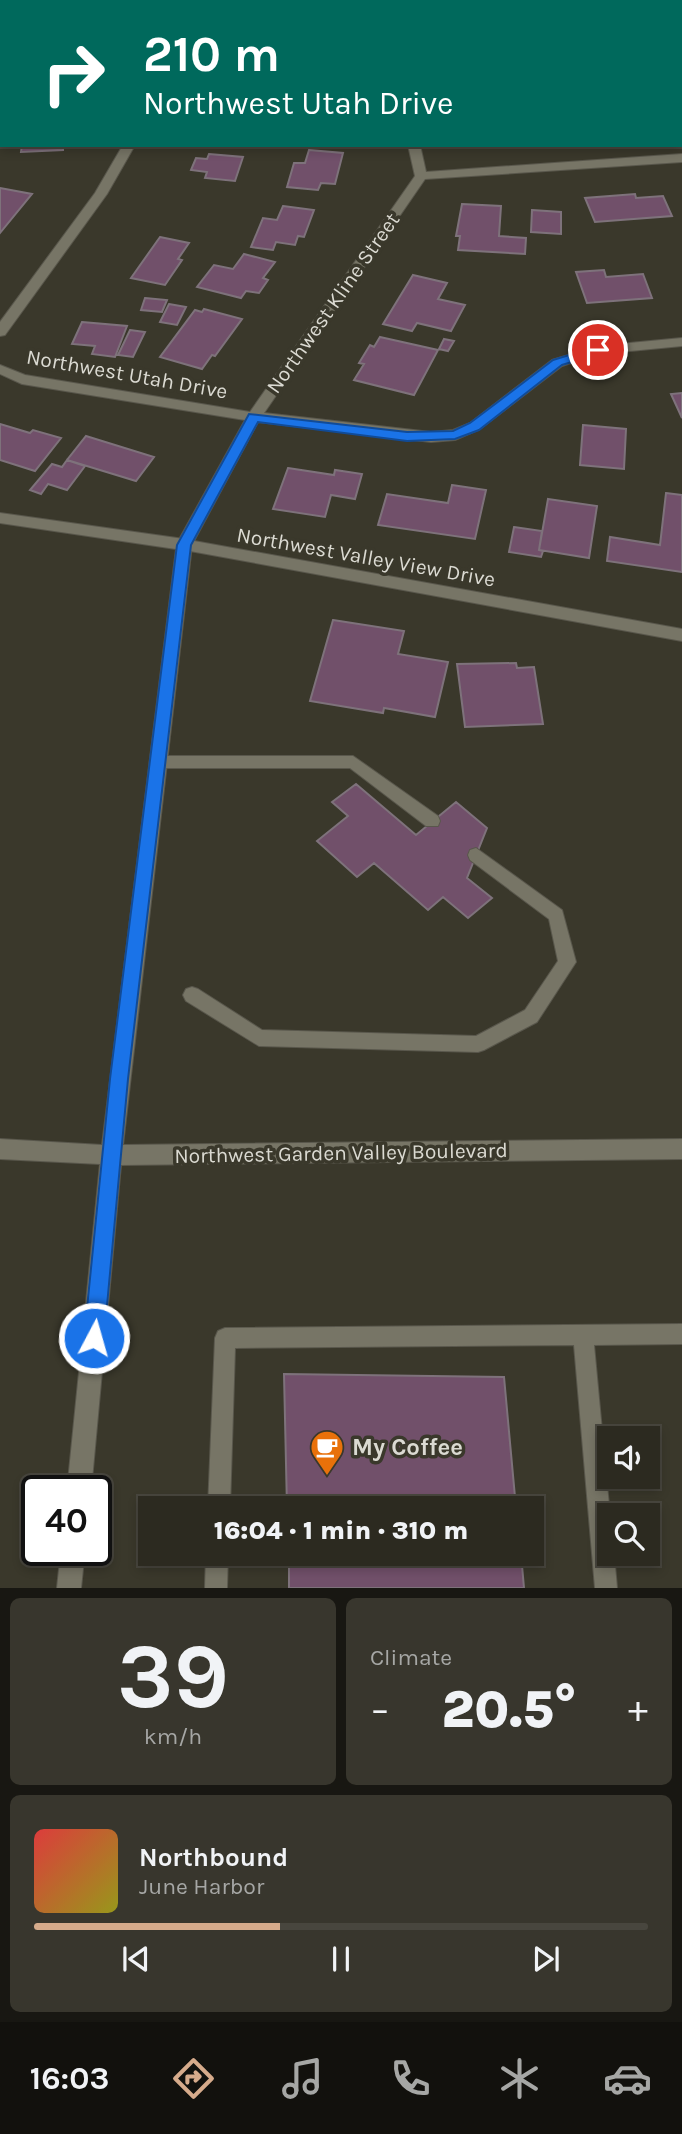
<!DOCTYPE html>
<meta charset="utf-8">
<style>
body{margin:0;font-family:Karla,sans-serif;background:#38362d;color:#f1f3f6;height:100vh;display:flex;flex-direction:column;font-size:26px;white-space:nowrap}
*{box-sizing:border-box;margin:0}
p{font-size:23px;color:#a6a7a5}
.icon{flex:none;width:38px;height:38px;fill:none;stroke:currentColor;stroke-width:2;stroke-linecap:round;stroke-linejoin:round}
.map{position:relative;height:1588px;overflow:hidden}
.drawer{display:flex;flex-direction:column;gap:10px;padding:10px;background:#181712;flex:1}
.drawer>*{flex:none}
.hud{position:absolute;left:0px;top:0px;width:682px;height:147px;box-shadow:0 4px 10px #0003,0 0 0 2px #48463e;background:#00695c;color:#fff;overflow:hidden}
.tools{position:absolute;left:597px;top:1426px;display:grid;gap:14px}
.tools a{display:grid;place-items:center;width:63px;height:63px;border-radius:0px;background:#2c2a20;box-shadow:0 4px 10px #0003,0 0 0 2px #48463e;font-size:35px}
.speed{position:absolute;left:21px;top:1475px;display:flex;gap:14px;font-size:35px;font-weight:700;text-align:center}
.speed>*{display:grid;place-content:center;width:91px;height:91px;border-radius:50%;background:#2c2a20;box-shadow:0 4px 10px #0003,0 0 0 2px #48463e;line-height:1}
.speed .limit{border:4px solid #111;border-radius:10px;background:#fff;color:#111}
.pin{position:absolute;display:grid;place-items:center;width:60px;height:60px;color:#fff;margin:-30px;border:4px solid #fff;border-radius:50%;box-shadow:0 2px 7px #0007}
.me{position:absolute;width:77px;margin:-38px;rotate:6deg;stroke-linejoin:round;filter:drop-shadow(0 0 5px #0008)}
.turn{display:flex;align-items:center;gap:24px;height:147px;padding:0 28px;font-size:32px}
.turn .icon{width:91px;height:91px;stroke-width:2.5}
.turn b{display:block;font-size:49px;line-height:60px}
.big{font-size:52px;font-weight:800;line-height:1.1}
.drawer .card{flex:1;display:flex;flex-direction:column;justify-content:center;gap:10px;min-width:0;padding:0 24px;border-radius:10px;background:#38362d}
.drawer .dial{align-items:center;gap:0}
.dial b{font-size:91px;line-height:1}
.song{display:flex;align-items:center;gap:21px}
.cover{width:84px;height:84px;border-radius:10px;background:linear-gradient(135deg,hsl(0 70% 55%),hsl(60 70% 35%))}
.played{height:7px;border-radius:4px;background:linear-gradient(90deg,#d6ab8b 40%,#48463e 40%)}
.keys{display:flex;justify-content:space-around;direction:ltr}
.heat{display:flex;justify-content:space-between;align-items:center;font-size:38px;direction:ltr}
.drawer .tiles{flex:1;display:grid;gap:10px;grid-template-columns:1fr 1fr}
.card:last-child{grid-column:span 2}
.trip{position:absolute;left:138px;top:1496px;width:406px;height:70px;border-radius:0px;background:#2c2a20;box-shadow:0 4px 10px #0003,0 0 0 2px #48463e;font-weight:800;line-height:70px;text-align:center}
.tab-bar{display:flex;height:112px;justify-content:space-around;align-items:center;background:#12110d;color:#a6a7a5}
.tab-bar .icon{width:49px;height:49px}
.tab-bar .on{color:#d6ab8b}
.tab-bar b{font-size:32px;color:#f1f3f6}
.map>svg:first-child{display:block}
.building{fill:#71506a;stroke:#7e727b;stroke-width:2}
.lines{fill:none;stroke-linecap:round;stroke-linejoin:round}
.lane-casing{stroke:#59574c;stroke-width:2}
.street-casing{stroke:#59574c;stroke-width:2}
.secondary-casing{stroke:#59574c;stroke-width:2}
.lane{fill:#777566;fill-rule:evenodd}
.street{fill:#777566;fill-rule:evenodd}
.secondary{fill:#777566;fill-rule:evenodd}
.route{fill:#1a73e8;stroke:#114b97;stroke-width:2}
.labels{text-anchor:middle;stroke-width:7;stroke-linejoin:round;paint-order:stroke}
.street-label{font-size:21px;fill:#dbdad2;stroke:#3a382b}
.near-poi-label{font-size:24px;font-weight:bold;fill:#dbdad2;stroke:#3a382b;text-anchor:start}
</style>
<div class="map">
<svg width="682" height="1588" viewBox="0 0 682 1588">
<rect width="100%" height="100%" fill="#3a382b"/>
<!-- building -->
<path class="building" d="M22,145H63V150L21,152Z
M309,150L343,153L335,184L321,183L318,190L287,187L294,163H305Z
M209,154L243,157L235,181L205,178L207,172L191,170L196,158L207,159Z
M0,188L32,194L0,233Z
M635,194L636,198L663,196L672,216L595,222L585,198Z
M462,204L501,206L499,236L526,238L525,254L458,250L460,236H456Z
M283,206L314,210L304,237L298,236L295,245L276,242L273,250L251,247L263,218L277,220Z
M532,210L561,212V234L531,232Z
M160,237L189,243L178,259L182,260L165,285L131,278Z
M244,254L275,262L263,278L268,280L259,293L246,291L241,298L197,287L214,265L233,269Z
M604,270L606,277L643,274L652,298L587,303L576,272Z
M413,275L447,283L438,299L465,305L451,331L417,323L412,331L383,324Z
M145,298L167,300L162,312L141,310Z
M169,304L186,307L177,325L160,322Z
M204,309L242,319L215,356L212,355L202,369L160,357L195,310L202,312Z
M82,322L127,326L115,357L92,354L95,346L72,344Z
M130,330L145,332L133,357L118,355Z
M380,337L438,350L414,395L354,380L364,364L359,363L370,345L374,347Z
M444,339L454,341L448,351L439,349Z
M682,393V418L671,394Z
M0,424L30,433L33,430L61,438L35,471L0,460Z
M583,425L626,429L624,469L580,465Z
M86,436L154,457L136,481L67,460Z
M67,460L85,466L67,490L48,484L41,494L30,490L52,464L62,467Z
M288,468L334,475L335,470L362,474L355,499L331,495L325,517L273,509Z
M452,485L486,490L475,539L378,525L387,494L448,503Z
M666,493L682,495V572L607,561L610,537L660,545Z
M548,499L597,506L589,558L539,550Z
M514,527L542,531L539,550L543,551L541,557L509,552Z
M333,620L404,631L398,654L448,662L435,717L384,708L383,713L310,701Z
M516,663L517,668L534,667L543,724L465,727L457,664Z
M356,784L416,835L456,802L487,828L467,878L492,898L468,918L443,897L428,910L374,863L357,877L317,841L348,816L332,802Z
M284,1374L504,1377L516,1508H287Z
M289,1554H521L524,1588H289Z"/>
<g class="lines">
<defs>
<path id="lane" d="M158,756H353L438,816L440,821L438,826H426L350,768H158L153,766L150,762L153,758Z
M476,848L562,910L576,962L537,1022L484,1050L478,1052L259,1046L186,1001L183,995L186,989L192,987L198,989L262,1030L476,1036L525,1010L558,961L549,919L470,860L468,855L470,850Z
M682,1324V1344L594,1345L610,1516L609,1554H614L617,1588H595L574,1345L235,1348L230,1508H208L215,1338L218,1331L225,1328Z
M206,1554H228L227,1588H205Z"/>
<path id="street" d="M375,0H385V2H375Z
M681,12H682V18H681Z
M123,145H135L107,194L5,335L0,336V322L95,193Z
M408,145H420L426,172L682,154V162L425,179L264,413L431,432L453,430L470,423L552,360L598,346L682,338V346L599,354L562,366L480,429L455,440L431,442L258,422L194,541L682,629V641L179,549L176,545L245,420L22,384L0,374V365L25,375L250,412L415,176Z"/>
<path id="secondary" d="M0,513L184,539L192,545L123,1145L682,1139V1159L121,1165L91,1491H67L100,1164L0,1159V1139L102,1145L176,549L0,523Z
M61,1550H85L81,1588H57Z"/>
</defs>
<!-- lane casing -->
<use href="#lane" class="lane-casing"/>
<!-- street casing -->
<use href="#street" class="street-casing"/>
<!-- secondary casing -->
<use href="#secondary" class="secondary-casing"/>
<!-- lane -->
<use href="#lane" class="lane"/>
<!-- street -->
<use href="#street" class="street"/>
<!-- secondary -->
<use href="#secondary" class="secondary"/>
</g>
<!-- route -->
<path class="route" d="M598,346L602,347V353L562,365L479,430L455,439L407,441L258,422L191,545L128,1079L104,1338L101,1345L94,1348L87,1345L84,1338L110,1079L177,545L249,414L407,432L453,431L470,423L553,360Z"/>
<!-- icons -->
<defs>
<symbol id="cafe-pin" viewBox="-11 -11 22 30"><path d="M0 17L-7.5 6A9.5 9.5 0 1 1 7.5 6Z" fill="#e8710a" stroke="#3a382b"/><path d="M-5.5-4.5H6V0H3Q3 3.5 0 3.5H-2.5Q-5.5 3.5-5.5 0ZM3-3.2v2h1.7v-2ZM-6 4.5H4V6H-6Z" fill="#fff"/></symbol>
</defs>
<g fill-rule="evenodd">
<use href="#cafe-pin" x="308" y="1428" width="38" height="52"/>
</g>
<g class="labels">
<!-- street labels -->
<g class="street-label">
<text transform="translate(333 303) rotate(-55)" y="7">Northwest Kline Street</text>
<text transform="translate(127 374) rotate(10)" y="7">Northwest Utah Drive</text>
<text transform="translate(366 557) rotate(10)" y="7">Northwest Valley View Drive</text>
<text transform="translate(341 1153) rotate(-1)" y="7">Northwest Garden Valley Boulevard</text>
</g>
<!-- near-poi labels -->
<g class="near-poi-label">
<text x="352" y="1455">My Coffee</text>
</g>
</g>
</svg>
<div class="tools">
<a><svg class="icon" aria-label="sound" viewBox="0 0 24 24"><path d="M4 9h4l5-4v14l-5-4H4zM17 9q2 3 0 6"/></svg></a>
<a><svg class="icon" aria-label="search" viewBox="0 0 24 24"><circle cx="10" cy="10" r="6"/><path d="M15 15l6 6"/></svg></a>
</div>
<div class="speed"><div class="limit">40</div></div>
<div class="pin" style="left:598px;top:350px;background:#d93025"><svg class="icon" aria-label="arrive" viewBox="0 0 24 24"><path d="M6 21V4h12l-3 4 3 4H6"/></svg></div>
<svg class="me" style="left:94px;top:1338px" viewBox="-20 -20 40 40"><circle r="17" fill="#1a73e8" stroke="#fff" stroke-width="3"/><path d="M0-11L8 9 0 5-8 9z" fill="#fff"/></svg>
<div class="trip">16:04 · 1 min · 310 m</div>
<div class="hud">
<div class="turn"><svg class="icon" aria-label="right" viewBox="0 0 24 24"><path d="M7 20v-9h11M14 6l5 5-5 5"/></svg><div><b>210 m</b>Northwest Utah Drive</div></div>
</div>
</div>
<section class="drawer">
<div class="tiles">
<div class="card dial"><b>39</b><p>km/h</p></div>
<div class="card"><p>Climate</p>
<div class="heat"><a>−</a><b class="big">20.5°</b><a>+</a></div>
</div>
<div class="card">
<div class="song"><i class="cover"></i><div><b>Northbound</b><p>June Harbor</p></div></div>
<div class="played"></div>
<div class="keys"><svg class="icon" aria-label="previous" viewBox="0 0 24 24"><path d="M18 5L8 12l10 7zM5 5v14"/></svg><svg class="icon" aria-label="pause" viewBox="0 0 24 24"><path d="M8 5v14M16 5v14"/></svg><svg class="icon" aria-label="next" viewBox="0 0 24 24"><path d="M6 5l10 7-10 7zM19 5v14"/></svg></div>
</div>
</div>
</section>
<nav class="tab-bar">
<b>16:03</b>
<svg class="icon on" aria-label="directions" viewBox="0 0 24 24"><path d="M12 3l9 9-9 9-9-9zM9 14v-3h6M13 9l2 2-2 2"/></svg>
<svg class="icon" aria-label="music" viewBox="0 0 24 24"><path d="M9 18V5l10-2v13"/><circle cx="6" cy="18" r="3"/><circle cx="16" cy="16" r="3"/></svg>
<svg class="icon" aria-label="phone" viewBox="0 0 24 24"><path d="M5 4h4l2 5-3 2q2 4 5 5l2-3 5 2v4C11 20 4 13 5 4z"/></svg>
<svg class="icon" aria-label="climate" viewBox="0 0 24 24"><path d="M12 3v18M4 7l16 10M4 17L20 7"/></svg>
<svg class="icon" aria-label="car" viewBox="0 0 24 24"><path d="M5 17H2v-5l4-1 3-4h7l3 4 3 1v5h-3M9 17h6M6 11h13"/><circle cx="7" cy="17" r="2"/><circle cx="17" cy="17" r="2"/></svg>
</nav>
